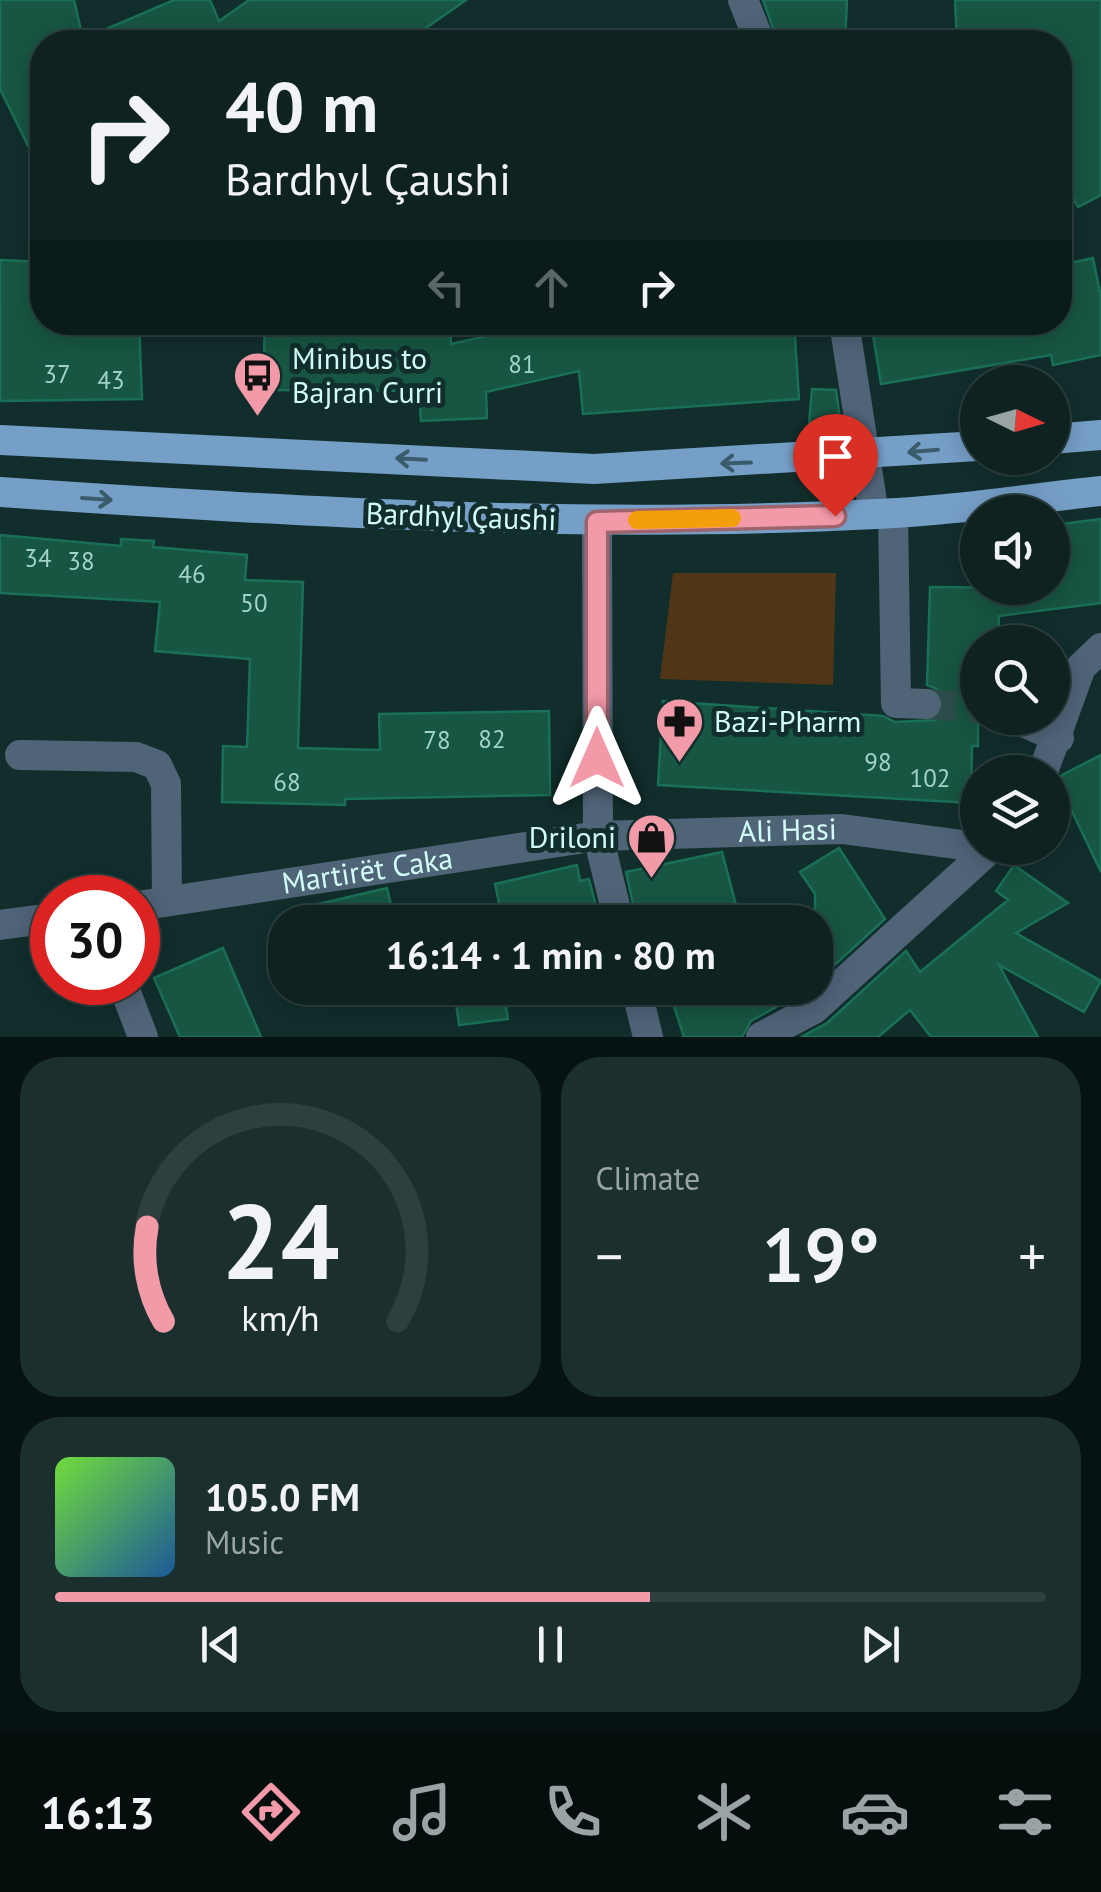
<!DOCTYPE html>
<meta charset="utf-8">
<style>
body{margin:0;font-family:"PT Sans",sans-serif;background:#1b2f2e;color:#f1f3f6;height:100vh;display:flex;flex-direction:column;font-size:38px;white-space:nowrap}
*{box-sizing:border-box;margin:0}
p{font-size:32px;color:#9aa4a5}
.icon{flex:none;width:55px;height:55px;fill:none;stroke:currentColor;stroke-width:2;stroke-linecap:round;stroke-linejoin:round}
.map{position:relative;height:1037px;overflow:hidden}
.details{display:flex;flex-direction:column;gap:20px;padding:20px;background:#071312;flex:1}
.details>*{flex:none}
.top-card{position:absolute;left:30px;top:30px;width:1042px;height:305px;border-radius:40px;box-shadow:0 5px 25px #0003,0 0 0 2px #2d3f3f;background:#0d2221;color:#f1f3f6;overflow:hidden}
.needle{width:65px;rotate:95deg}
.buttons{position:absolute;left:960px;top:365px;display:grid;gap:20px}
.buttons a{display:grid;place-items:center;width:110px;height:110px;border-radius:50%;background:#0d2221;box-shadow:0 5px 25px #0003,0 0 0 2px #2d3f3f;font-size:50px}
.speed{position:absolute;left:30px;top:875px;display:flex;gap:20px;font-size:50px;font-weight:700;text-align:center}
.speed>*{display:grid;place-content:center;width:130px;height:130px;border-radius:50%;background:#0d2221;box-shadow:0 5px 25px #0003,0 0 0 2px #2d3f3f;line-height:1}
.speed .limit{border:15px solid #d22;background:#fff;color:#111}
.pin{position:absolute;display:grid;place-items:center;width:85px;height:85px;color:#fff;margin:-102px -42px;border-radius:50% 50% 50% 0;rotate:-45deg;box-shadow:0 0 10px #0007}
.pin .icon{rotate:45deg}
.me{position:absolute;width:110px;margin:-55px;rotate:0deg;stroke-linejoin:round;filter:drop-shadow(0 0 8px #0008)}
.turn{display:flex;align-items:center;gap:35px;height:210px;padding:0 30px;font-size:45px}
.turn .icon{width:130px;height:130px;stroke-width:2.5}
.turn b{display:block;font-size:70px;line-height:85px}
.lanes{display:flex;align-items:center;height:95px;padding:0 30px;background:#0003;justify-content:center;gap:50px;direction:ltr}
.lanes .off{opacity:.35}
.big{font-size:75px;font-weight:800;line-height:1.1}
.details .card{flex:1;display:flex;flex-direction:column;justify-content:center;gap:15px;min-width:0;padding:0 35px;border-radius:40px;background:#1b2f2e}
.details .dial{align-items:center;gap:0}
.dial svg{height:260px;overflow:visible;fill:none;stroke:#2d3f3f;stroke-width:7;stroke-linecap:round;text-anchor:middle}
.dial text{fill:#f1f3f6;stroke:none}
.song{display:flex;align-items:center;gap:30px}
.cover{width:120px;height:120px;border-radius:15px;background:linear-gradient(135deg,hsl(100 70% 55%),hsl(210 70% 35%))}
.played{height:10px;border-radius:5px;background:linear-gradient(90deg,#f39aa9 60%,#2d3f3f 60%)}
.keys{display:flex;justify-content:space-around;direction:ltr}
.heat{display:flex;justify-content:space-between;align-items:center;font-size:55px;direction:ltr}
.details .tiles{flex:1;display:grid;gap:20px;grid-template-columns:1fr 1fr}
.card:last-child{grid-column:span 2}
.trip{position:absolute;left:268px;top:905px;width:565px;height:100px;border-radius:40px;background:#0d2221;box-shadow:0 5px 25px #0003,0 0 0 2px #2d3f3f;font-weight:800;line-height:100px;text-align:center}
.tab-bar{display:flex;height:160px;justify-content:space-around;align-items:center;background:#050e0d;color:#9aa4a5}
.tab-bar .icon{width:70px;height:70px}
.tab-bar .current{color:#f39aa9}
.tab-bar b{font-size:45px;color:#f1f3f6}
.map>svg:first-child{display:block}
.green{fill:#503617}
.building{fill:#175642;stroke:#1a7057;stroke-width:2.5}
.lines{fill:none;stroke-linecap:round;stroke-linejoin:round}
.minor-tunnel{stroke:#2e4d4a;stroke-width:30;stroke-dasharray:30 15;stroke-linecap:butt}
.minor{stroke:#506478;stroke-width:30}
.major{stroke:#769fc8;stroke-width:30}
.oneway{stroke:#395b6a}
.route-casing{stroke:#9e646e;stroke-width:25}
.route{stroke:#f39aa9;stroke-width:18}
.slow{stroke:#f59e0b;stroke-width:18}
.labels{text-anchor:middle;stroke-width:10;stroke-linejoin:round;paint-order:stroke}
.number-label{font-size:25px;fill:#a2d2ca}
.poi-label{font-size:30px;fill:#d1fcf7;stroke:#112e2c;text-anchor:start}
.street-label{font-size:30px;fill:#d1fcf7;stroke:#112e2c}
</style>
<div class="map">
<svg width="1101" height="1037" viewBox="0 0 1101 1037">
<rect width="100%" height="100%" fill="#112e2c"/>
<!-- green -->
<path class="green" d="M673,573H836L833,685L660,679Z"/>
<!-- building -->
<path class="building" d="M0,0H74L83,39L174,0H210L219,21L249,0H466L406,42H42V174L0,89Z
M763,0H847L845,42H778Z
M955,0H1101V195L1078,207L1060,173V42H957Z
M1093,258L1101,297V355L1053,365L1051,355L881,384L871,322H1060V265Z
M0,260L42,262V322H139L142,399L0,401Z
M265,322H450L451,344L551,322H794L799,399L583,414L579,371L486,392L487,418L421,421L419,391L263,390Z
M812,389L836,390L841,427L809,425Z
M1101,519V603L999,616L998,642H978V746H972L971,803L658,785L663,701L883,716L895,722L936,720L945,704L937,689L927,685L930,587L1052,588V525Z
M0,535L121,546V539L154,541L153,547L247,555L245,580L303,582L298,748L380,750L379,714L549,711L550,795L345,799V805L222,802L223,746L247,747L250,659L155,651L160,602L0,593Z
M1101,755V872L1058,782L1062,775Z
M839,848L885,919L815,983V894L800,872Z
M722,852L736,905L730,906L734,922H637L626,872Z
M577,865L580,881L589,879L600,922H503L495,884Z
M1014,865L1068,903L1016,933L1101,981L1084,1012L999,965L1038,1037H931L910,1010L878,1037H801L827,1023L906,951L920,972L1008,900L996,891Z
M387,888L395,922H295L293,910Z
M223,948L261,1037H180L154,978Z
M454,988H503L508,1019L459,1025Z
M668,988H810L751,1021L742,1037H684Z"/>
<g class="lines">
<!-- minor-tunnel -->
<path class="minor-tunnel" d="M926,704L978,708"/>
<!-- minor -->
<g class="minor">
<path d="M743,0L760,42"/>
<path d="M844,322L874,514"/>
<path d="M893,513L896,703L926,704"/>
<path d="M597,522L598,836L619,922"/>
<path d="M1014,718L1059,738"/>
<path d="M20,755L136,757L157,765L166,784L167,901"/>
<path d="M1043,772L1081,667L1101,648"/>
<path id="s1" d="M138,906L598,836L842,829L978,847"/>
<path d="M0,925L52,918"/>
<path d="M122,982L143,1037"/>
<path d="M636,988L648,1037"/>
<path d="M761,1037L814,1009L991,848"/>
</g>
<!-- major -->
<path class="major" d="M1052,439L1101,435
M0,440L594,469L978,446
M0,492C292,512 583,529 876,514C951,511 1026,499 1101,491"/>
</g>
<!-- one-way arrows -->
<defs><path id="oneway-shaft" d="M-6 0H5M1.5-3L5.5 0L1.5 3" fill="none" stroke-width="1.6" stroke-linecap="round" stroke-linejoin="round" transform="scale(2.5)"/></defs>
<g class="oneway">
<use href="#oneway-shaft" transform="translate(923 451) rotate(175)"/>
<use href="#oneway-shaft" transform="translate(411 459) rotate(-177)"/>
<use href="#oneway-shaft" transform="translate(736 463) rotate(178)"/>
<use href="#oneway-shaft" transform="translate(97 499) rotate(4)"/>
</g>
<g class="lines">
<defs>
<path id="route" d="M597,758V522L835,516"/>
</defs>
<!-- route casing -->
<use href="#route" class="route-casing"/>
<!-- route -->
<use href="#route" class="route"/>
<!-- slow -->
<path class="slow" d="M637,520L732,518"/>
</g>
<!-- icons -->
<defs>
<symbol id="bus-pin" viewBox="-11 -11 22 30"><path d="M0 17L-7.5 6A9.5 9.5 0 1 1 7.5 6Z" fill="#f39aa9" stroke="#112e2c"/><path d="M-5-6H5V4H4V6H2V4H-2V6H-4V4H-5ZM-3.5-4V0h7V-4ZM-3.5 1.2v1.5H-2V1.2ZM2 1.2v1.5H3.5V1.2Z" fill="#111"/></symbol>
<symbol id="pharmacy-pin" viewBox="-11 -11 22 30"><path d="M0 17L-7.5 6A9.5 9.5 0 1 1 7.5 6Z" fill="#f39aa9" stroke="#112e2c"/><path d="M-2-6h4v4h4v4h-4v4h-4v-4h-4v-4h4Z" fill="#111"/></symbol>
<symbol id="shop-pin" viewBox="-11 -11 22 30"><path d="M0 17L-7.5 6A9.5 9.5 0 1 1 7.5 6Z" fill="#f39aa9" stroke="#112e2c"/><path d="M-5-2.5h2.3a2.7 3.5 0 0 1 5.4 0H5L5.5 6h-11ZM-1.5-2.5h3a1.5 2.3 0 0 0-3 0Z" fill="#111"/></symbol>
</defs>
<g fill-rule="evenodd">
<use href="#bus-pin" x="230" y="348" width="55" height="75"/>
<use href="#pharmacy-pin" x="652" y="694" width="55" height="75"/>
<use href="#shop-pin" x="624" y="810" width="55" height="75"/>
</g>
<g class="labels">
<!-- number labels -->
<g class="number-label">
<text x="522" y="373">81</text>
<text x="57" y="383">37</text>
<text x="111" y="389">43</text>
<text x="38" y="567">34</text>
<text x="81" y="570">38</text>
<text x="192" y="583">46</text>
<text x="254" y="612">50</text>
<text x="492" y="748">82</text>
<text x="437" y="749">78</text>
<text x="878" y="771">98</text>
<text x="930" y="787">102</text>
<text x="287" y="791">68</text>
</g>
<!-- poi labels -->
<g class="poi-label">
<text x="292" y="369">Minibus to<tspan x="292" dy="34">Bajran Curri</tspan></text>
<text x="714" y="732">Bazi-Pharm</text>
<text x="616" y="848" text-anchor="end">Driloni</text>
</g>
<!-- street labels -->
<g class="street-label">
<text transform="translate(461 517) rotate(2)" y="10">Bardhyl Çaushi</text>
<text dy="10" stroke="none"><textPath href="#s1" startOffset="655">Ali Hasi</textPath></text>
<text dy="10" stroke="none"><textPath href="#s1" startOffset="232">Martirët Caka</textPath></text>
</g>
</g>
</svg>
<div class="buttons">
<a><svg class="needle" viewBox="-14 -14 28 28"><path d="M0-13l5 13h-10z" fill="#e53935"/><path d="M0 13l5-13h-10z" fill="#9aa4a5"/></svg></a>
<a><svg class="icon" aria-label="sound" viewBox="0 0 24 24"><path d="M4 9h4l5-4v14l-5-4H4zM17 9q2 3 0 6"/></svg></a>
<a><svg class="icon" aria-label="search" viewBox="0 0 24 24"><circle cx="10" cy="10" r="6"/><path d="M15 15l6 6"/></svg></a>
<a><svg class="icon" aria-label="layers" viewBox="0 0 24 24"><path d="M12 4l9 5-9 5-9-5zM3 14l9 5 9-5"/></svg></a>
</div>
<div class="speed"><div class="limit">30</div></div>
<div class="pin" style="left:835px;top:516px;background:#d93025"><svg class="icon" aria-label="arrive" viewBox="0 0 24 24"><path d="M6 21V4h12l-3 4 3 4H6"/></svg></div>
<svg class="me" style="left:597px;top:758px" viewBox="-20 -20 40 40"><path d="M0-17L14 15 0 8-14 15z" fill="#f39aa9" stroke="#fff" stroke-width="4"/></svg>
<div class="trip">16:14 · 1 min · 80 m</div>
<div class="top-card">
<div class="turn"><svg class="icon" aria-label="right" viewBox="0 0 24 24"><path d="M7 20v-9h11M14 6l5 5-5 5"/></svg><div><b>40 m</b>Bardhyl Çaushi</div></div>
<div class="lanes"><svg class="icon off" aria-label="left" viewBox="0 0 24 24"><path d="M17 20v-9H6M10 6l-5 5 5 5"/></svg><svg class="icon off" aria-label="ahead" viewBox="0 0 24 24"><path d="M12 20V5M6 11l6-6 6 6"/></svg><svg class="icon" aria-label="right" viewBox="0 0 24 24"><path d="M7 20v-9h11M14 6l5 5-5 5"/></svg></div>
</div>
</div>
<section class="details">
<div class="tiles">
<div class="card dial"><svg viewBox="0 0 100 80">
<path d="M14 69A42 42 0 1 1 86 69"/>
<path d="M14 69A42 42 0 0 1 9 40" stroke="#f39aa9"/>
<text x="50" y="56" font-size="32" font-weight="700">24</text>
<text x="50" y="72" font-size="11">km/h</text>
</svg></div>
<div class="card"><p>Climate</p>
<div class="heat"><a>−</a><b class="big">19°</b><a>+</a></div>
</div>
<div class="card">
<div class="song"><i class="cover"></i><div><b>105.0 FM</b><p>Music</p></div></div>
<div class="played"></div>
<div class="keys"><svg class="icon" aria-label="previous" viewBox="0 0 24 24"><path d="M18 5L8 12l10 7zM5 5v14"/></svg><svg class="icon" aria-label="pause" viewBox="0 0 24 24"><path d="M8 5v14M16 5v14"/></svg><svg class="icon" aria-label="next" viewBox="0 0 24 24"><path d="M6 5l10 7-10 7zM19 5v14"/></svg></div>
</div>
</div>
</section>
<nav class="tab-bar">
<b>16:13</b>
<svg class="icon current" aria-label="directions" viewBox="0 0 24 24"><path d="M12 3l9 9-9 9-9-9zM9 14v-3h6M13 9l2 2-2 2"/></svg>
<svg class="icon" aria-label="music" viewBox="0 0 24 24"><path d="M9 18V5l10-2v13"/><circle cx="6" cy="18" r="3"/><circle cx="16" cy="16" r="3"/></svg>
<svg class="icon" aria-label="phone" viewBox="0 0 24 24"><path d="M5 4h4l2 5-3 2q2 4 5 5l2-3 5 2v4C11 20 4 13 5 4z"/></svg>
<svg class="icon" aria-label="climate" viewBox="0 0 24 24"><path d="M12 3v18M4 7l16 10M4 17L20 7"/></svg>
<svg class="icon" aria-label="car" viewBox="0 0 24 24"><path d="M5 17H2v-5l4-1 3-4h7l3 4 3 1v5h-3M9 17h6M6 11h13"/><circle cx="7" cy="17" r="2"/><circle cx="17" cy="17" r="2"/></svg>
<svg class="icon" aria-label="filters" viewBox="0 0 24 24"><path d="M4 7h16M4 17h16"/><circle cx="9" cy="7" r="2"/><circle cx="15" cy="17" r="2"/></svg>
</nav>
